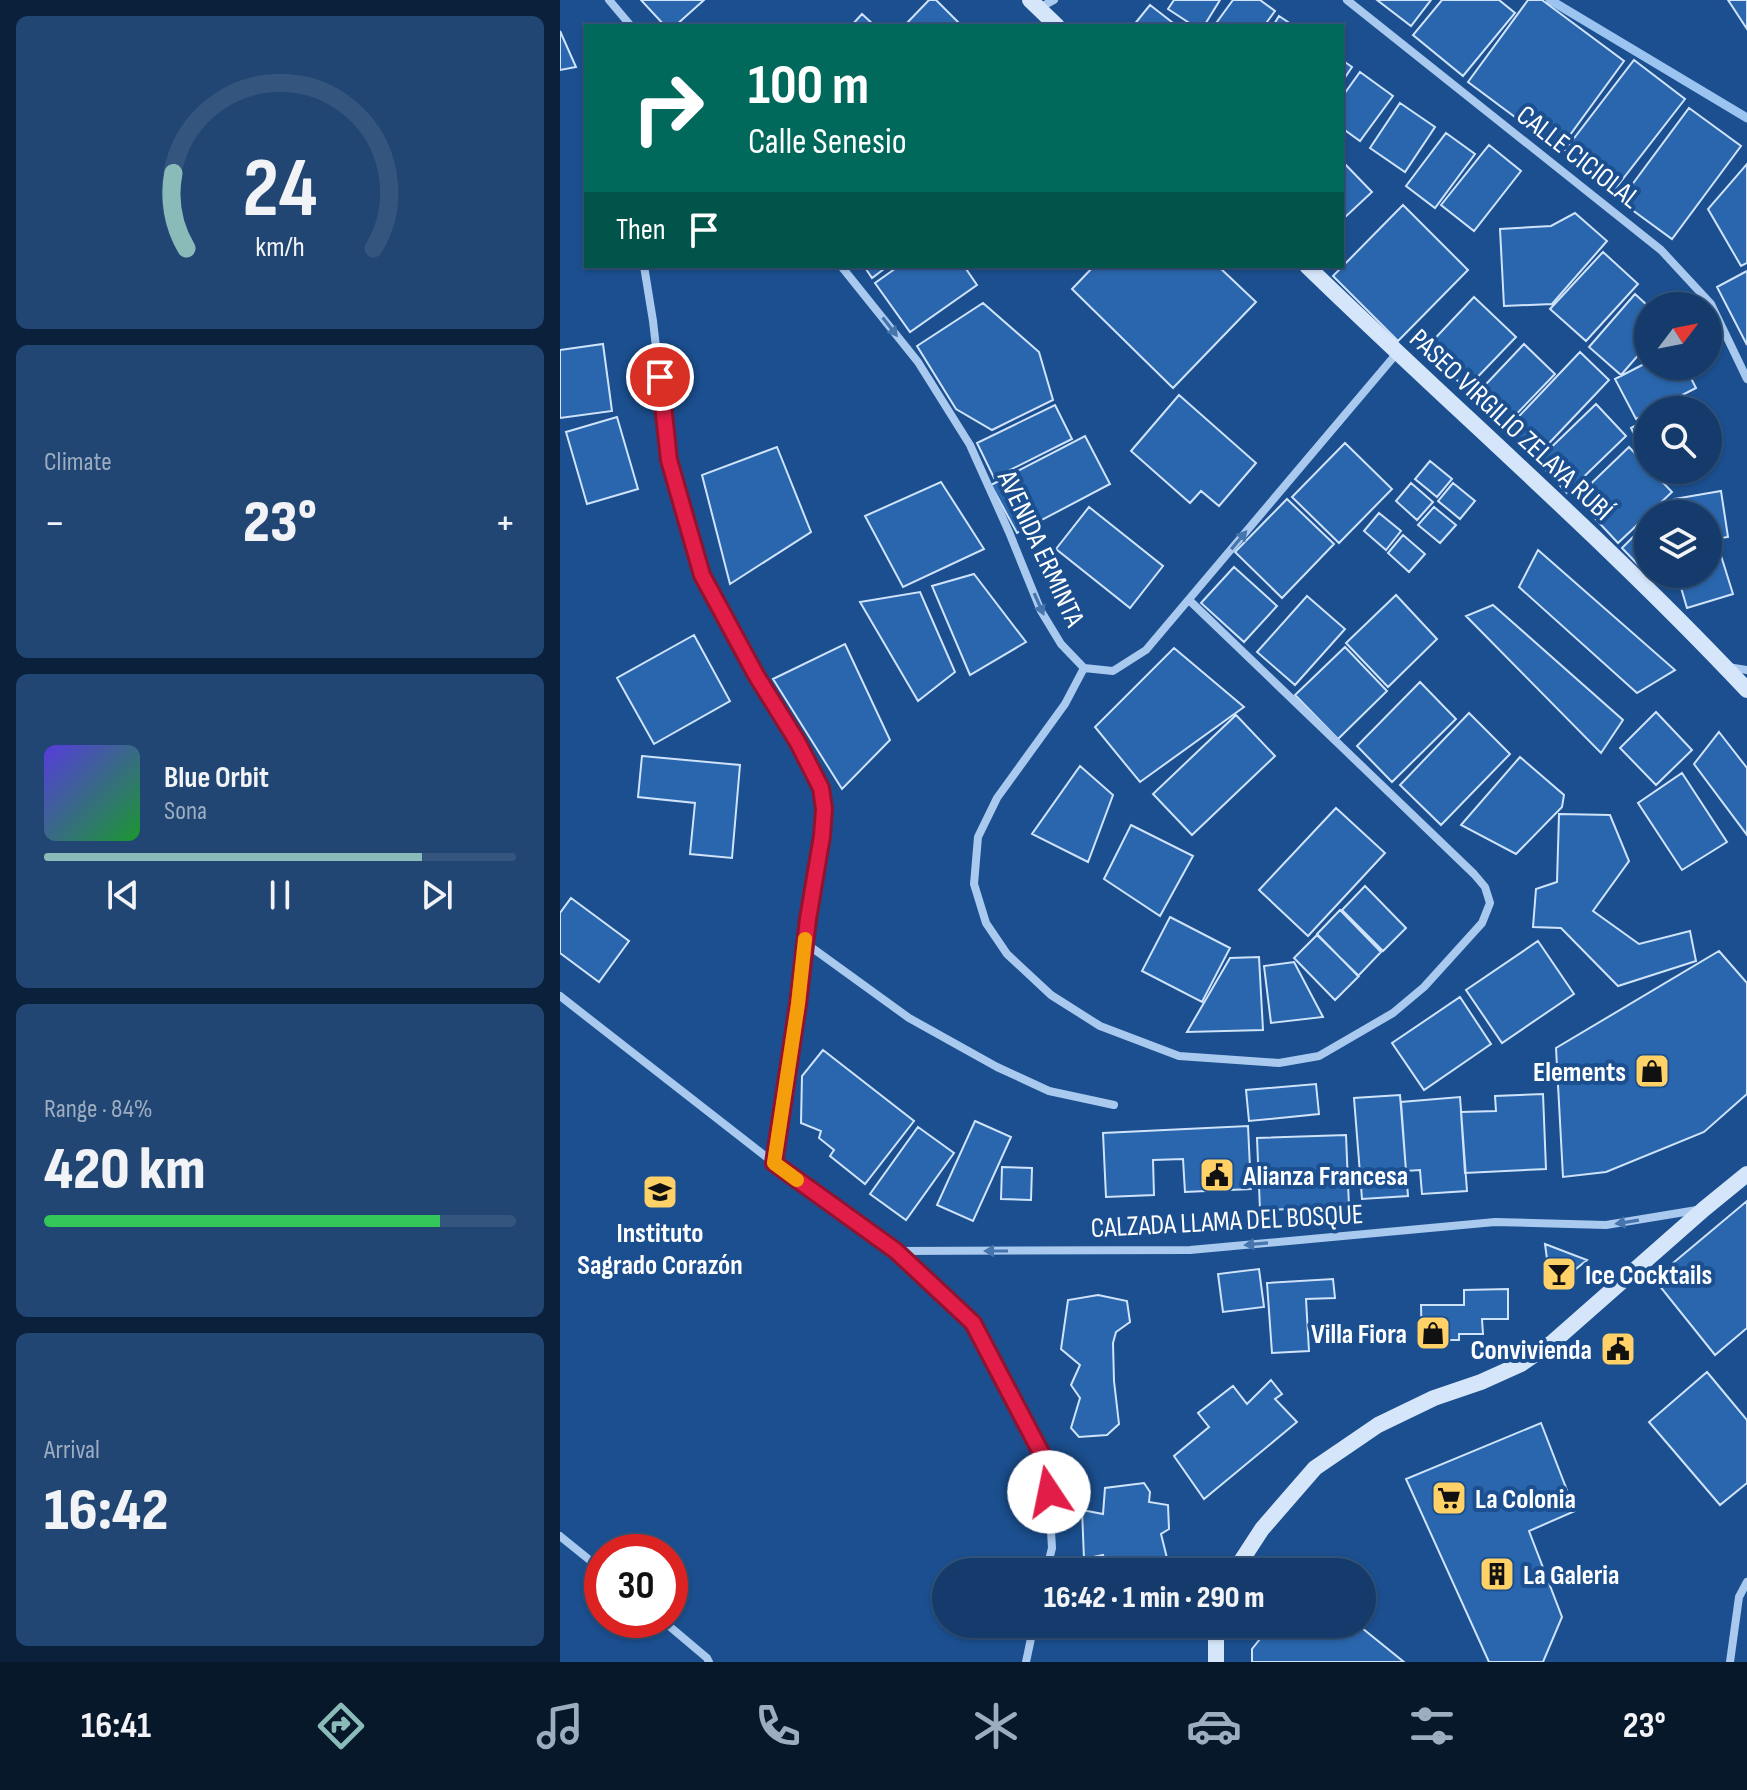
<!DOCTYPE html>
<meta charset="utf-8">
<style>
body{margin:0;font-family:"Sofia Sans Condensed",sans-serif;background:#214673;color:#f1f3f6;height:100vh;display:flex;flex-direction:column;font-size:30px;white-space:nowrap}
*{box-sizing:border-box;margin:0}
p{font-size:26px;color:#9dadc1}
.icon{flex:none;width:44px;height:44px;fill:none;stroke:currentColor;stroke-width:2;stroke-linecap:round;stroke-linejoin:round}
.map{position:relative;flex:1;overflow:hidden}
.side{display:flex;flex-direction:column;gap:16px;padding:16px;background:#0b203b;width:560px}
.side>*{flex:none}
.top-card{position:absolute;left:24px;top:24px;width:760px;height:244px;border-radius:0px;box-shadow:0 2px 6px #0004,0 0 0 2px #33557e;background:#00695c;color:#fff;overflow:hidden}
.needle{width:52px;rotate:58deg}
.buttons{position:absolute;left:1074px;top:292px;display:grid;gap:16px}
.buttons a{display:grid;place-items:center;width:88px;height:88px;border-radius:50%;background:#143b6b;box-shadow:0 2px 6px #0004,0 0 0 2px #33557e;font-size:40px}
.speed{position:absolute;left:24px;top:1534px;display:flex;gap:16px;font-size:40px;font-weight:700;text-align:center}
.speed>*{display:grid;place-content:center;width:104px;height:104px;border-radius:50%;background:#143b6b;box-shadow:0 2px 6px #0004,0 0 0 2px #33557e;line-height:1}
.speed .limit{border:12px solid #d22;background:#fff;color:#111}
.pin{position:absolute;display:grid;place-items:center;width:68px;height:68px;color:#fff;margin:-34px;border:4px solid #fff;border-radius:50%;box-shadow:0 2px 8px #0007}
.me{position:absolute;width:88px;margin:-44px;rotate:349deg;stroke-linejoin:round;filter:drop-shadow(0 0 6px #0008)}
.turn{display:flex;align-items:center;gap:28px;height:168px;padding:0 32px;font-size:36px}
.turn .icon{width:104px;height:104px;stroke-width:2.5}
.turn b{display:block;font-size:56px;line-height:68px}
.then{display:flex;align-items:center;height:76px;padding:0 32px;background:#0003;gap:16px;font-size:30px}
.big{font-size:60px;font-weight:800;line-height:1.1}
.side .widget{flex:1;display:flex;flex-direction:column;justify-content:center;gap:12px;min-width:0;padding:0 28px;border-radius:12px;background:#214673}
.side .dial{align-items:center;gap:0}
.dial svg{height:208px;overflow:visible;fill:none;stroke:#33557e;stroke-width:7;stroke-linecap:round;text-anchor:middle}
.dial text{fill:#f1f3f6;stroke:none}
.song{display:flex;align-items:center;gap:24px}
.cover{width:96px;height:96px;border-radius:12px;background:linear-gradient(135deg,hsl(250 70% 55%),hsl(130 70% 35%))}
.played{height:8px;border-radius:4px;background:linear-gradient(90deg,#8bbbb9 80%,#33557e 80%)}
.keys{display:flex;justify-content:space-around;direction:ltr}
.heat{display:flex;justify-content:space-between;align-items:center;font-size:44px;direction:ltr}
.charge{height:12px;border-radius:6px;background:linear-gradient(90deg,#34c759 84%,#33557e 0)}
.trip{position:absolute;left:372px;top:1558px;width:444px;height:80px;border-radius:40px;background:#143b6b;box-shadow:0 2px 6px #0004,0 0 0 2px #33557e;font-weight:800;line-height:80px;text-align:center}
.tab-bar{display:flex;height:128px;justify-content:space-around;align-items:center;background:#08182b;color:#9dadc1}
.tab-bar .icon{width:56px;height:56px}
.tab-bar .selected{color:#8bbbb9}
.tab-bar b{font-size:36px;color:#f1f3f6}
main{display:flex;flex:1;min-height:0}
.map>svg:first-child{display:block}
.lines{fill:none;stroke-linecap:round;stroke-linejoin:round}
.stream{stroke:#9cc4f0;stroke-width:9}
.building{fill:#2a66ad;stroke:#cfe3fa;stroke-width:2}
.street{stroke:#a9c9ee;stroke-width:8}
.secondary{stroke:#d6e6fa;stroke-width:16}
.oneway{fill:#4674ac}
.route-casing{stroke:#92132f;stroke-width:20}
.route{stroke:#e11d48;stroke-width:14}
.slow{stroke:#f59e0b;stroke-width:14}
.labels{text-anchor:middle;stroke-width:8;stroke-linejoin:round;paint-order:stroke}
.street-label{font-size:28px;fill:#fff;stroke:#1b4f8f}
.poi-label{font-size:28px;font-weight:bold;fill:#fff;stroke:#1b4f8f;text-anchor:start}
</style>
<main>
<section class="side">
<div class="widget dial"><svg viewBox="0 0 100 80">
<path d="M14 69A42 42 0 1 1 86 69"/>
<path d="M14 69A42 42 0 0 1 9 40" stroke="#8bbbb9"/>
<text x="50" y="56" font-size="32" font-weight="700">24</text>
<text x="50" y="72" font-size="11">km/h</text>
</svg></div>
<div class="widget"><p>Climate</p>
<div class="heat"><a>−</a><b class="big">23°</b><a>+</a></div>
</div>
<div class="widget">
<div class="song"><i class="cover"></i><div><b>Blue Orbit</b><p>Sona</p></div></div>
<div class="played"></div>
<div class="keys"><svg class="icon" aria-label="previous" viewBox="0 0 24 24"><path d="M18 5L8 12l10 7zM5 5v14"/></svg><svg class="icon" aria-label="pause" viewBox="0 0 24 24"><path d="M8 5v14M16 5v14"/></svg><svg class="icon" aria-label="next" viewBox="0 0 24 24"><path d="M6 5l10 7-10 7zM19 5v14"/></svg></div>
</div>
<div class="widget"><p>Range · 84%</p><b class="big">420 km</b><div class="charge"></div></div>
<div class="widget"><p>Arrival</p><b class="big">16:42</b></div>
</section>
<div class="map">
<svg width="1187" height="1662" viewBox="0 0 1187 1662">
<rect width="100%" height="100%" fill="#1b4f8f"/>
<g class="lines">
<!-- stream -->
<path class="stream" d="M990,0L1187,118"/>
</g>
<!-- building -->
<path class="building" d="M81,0H144L115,26H105Z
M369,0H376L402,26H344Z
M614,0H660L644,26H634L608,9Z
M673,0H700L715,11L704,26H654Z
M817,0H871L851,26Z
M882,0H939L955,13L903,76L853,35Z
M968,0H982L1064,61L999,150L908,82Z
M1168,0H1187V29Z
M590,5L617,26H573Z
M302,14L315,26H291Z
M719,16L734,26H713Z
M0,31L16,67L0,70Z
M782,60L792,67L782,82Z
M1074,60L1125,99L1055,189L1005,150Z
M800,72L833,96L800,141L782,128V97Z
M840,103L875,127L845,172L810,148Z
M1129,108L1181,146L1112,239L1060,201Z
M886,133L915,154L875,208L846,186Z
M929,145L961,171L914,231L881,205Z
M782,161L812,192L782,220Z
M1187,164V263L1181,266L1148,209Z
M843,205L908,270L838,341L773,276Z
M1015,213L1047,241L992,304L944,306L940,229L991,226Z
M1043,252L1078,284L1026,341L990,309Z
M304,266H328L312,278Z
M339,266H404L417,285L350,332L315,283Z
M534,266H658L696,302L613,388L512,289Z
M1187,271V345L1157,287Z
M1075,294L1088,306V344L1061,375L1029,347Z
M914,297L956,337L906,389L865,349Z
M423,303L479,352L493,400L432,430L396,409L357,346Z
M43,344L52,411L0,418V350Z
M964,344L995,374L942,429L911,400Z
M1020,352L1049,380L975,458L946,430Z
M1088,362V366H1125L1136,388L1093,410H1088V413L1076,419L1055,379Z
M619,395L696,463L659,506L641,491L630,503L571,451Z
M1124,401L1129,410H1106Z
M1036,404L1066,436L1007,493L977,461Z
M495,405L512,439L434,478L417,443Z
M57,417L78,489L27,504L6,432Z
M1088,419V461L1071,428Z
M525,436L550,484L457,533L431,485Z
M785,443L832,489L779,543L732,497Z
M217,447L251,532L170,584L142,475Z
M1069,447L1088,467V470H1091L1112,492L1058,543L1016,498Z
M870,461L892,479L877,497L855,479Z
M381,482L424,549L343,587L305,516Z
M851,483L873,502L857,520L836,501Z
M893,483L915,501L900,519L878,501Z
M1161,491L1168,537L1148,540V514H1116L1114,499Z
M727,499L774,544L722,598L675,552Z
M529,507L603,566L570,608L496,549Z
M874,507L896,525L880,543L858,525Z
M819,513L841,531L826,550L804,531Z
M1088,522V567L1083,570L1062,548Z
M843,535L865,554L849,572L828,553Z
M1158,546L1173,594L1127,608L1117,574H1148V550Z
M978,550L1115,670L1077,693L959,587Z
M674,567L717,606L684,642L641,603Z
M414,574L466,642L410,675L372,586Z
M360,592L395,672L358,701L300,602Z
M836,595L877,639L828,687L786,643Z
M747,596L785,629L735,685L697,652Z
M933,605L1063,720L1041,753L906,616Z
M134,635L170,701L94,744L57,678Z
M285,644L330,740L282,789L213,679Z
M785,647L827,691L778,739L735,695Z
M614,648L684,707L580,782L535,727Z
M860,682L896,719L832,782L797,746Z
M1096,712L1132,750L1096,785L1060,748Z
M909,713L950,754L881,825L840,785Z
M676,715L715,756L632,835L593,794Z
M1159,732L1187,768V835L1134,764Z
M82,756L180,765L172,858L130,854L135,803L78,797Z
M960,757L1004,795L1002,807L956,854L901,825Z
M520,766L553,795L528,862L472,834Z
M1122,773L1167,842L1122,870L1078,803Z
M776,808L825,853L748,936L699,890Z
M999,814L1050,815L1069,861L1033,911L1079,944L1130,931L1136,961L1058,986L1001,928L973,927L976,889L997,882Z
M571,825L633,856L600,916L544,879Z
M805,886L846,928L823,951L782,910Z
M11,898L69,941L39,982L0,953V913Z
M780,910L821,952L798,976L757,934Z
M610,917L670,948L642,1002L582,971Z
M757,935L799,976L775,1000L734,958Z
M978,941L1014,994L942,1043L906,990Z
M1159,951L1187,983V1094L1144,1132L1046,1172L1003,1177L996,1048Z
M699,957L703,1030L627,1032L670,958Z
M734,962L763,1017L711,1023L704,966Z
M900,997L931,1044L864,1090L832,1043Z
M263,1050L354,1121L305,1184L270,1156L274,1150L259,1138L261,1131L241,1123L242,1076Z
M756,1084L759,1114L689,1121L686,1090Z
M983,1094L986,1169L905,1173L901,1112L936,1111L935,1096Z
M840,1095L848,1196L802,1199L794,1098Z
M900,1097L907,1191L862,1194L860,1170L846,1171L841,1102Z
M415,1121L451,1137L413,1221L377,1205Z
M688,1126L691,1189L625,1192L623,1159L593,1160L594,1195L546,1197L543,1133Z
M358,1127L394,1153L346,1220L310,1194Z
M786,1135L789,1207L700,1210L697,1138Z
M442,1167L472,1168L471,1200L441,1199Z
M1187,1201V1328L1155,1355L1094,1279Z
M985,1244L1027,1260L991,1289Z
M699,1269L704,1307L663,1312L658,1274Z
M773,1279L775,1298L746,1299L749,1351L712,1353L707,1283Z
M948,1289V1319H922L923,1334H899V1340H879V1347H862L861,1305H904V1290Z
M538,1295L567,1301L570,1322L556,1332L553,1343L554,1381L559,1424L547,1435L519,1437L511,1428L520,1398L511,1385L520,1365L501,1349L508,1300Z
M1147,1372L1187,1420V1483L1160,1505L1089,1422Z
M711,1380L722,1394L715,1399L737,1422L644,1499L614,1456L649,1427L638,1413L673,1386L687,1404Z
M981,1423L1015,1511L969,1531L1002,1617L983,1662H929L846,1479Z
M584,1483L590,1492L589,1502L608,1505L609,1529L601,1534L610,1570L548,1572L543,1555L524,1559L522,1510L543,1514L545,1488Z
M712,1624H797L844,1662H692V1649Z"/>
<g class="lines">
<!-- street -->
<path class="street" d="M49,0L71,26
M787,0L1101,250L1151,304L1187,379
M479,8L494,0
M84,266L93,321L109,460L142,575L196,675L237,741L261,788L264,809L262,836L244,942L238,1004L214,1163
M281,266L358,362L410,445L449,532L481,611L501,644L524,668L553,671L586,650L837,353
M1168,667L1187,670
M524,668L505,704L437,798L418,837L414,884L426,923L447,954L491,995L540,1026L619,1056L719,1063L759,1056L833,1013L864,987L922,923L930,903L925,887L914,874L629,600
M244,942L349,1018L437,1067L489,1091L554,1105
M0,996L214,1163L336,1251L413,1323L487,1464L492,1548L486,1572
M336,1251L630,1250L935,1222L1046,1225L1137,1210
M0,1536L42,1570
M102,1620L147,1658L149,1662
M466,1662L474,1624
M1170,1662L1179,1597L1187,1582"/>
<!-- secondary -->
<path class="secondary" d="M470,0L497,26
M747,266C893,408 1047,541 1187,690
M674,1572L702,1529L755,1468L818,1425L874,1398L921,1382L961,1364L993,1342L1144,1209L1187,1174
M656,1662V1637L659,1624"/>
</g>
<!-- one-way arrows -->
<defs><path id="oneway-solid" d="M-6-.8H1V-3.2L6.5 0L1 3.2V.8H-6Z" transform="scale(2)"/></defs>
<g class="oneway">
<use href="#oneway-solid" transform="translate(330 327) rotate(52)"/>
<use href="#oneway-solid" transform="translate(679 540) rotate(-50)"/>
<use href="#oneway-solid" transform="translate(479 604) rotate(66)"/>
<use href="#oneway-solid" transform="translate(1067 1222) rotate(171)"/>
<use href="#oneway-solid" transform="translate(696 1244) rotate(175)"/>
<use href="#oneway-solid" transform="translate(436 1251) rotate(180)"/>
</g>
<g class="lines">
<defs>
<path id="route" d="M100,377L109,460L142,575L196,675L237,741L261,788L264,809L262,836L248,919L238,1004L214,1163L336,1251L413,1323L487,1464L489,1492"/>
</defs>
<!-- route casing -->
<use href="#route" class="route-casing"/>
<!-- route -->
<use href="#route" class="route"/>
<!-- slow -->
<path class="slow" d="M237,1180L214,1163L238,1004L245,939"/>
</g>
<!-- icons -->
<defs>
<symbol id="shop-square" viewBox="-11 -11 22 22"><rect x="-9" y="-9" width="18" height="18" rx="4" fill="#ffd166" stroke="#1b4f8f"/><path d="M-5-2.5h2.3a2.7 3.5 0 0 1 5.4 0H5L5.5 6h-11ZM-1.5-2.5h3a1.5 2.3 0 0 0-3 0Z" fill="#111"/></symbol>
<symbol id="civic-square" viewBox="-11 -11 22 22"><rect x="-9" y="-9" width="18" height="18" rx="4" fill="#ffd166" stroke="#1b4f8f"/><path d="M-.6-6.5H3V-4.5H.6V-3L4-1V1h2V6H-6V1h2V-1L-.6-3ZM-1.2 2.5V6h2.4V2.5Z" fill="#111"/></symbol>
<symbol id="school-square" viewBox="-11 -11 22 22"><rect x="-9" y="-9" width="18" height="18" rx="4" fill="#ffd166" stroke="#1b4f8f"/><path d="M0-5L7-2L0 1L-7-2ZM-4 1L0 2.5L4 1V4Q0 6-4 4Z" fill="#111"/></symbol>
<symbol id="bar-square" viewBox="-11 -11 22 22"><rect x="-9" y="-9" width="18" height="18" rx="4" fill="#ffd166" stroke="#1b4f8f"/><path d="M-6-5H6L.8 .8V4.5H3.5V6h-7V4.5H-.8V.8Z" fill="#111"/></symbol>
<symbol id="supermarket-square" viewBox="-11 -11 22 22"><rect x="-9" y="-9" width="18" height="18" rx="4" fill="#ffd166" stroke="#1b4f8f"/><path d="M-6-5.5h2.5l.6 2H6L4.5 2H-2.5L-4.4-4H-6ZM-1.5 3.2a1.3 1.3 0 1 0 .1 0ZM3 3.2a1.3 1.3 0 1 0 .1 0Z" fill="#111"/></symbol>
<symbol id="building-square" viewBox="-11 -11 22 22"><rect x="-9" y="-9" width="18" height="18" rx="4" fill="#ffd166" stroke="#1b4f8f"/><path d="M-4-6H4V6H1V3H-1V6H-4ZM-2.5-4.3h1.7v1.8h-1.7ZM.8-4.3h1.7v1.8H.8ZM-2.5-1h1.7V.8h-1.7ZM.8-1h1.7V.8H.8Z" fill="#111"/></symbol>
</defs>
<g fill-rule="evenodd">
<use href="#shop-square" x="1072" y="1051" width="40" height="40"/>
<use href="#civic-square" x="637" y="1155" width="40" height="40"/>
<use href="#school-square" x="80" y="1172" width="40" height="40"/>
<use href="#bar-square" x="979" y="1254" width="40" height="40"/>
<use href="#shop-square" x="853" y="1313" width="40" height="40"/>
<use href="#civic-square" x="1038" y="1329" width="40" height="40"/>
<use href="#supermarket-square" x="869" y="1478" width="40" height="40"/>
<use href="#building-square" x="917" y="1554" width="40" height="40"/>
</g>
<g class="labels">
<!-- street labels -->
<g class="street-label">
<text transform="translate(1019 156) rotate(38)" y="10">CALLE CICIOLAL</text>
<text transform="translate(952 424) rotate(43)" y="10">PASEO VIRGILIO ZELAYA RUBÍ</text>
<text transform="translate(482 548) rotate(65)" y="10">AVENIDA ERMINTA</text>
<text transform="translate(667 1220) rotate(-3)" y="10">CALZADA LLAMA DEL BOSQUE</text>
</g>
<!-- poi labels -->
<g class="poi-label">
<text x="1066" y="1081" text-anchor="end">Elements</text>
<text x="683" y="1185">Alianza Francesa</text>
<text x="100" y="1242" text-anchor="middle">Instituto<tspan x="100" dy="32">Sagrado Corazón</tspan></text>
<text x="1025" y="1284">Ice Cocktails</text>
<text x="847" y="1343" text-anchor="end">Villa Fiora</text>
<text x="1032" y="1359" text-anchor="end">Convivienda</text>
<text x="915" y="1508">La Colonia</text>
<text x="963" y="1584">La Galeria</text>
</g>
</g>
</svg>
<div class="buttons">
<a><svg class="needle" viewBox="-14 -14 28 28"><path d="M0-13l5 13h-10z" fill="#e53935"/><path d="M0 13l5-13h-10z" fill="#9dadc1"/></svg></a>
<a><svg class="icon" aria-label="search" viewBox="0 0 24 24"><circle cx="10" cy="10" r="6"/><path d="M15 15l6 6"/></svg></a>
<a><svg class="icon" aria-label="layers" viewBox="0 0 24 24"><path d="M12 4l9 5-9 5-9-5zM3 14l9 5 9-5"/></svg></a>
</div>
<div class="speed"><div class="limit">30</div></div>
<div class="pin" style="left:100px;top:377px;background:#d93025"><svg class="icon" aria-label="arrive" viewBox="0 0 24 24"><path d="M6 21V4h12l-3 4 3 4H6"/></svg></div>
<svg class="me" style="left:489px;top:1492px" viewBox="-20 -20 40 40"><circle r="19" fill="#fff"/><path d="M0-13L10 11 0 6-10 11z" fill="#e11d48"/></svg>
<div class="trip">16:42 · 1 min · 290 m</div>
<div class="top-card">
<div class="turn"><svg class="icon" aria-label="right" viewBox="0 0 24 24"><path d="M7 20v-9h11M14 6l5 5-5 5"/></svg><div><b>100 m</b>Calle Senesio</div></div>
<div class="then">Then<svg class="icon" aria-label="arrive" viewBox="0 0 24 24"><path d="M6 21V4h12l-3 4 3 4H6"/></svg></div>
</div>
</div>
</main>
<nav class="tab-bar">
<b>16:41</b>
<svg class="icon selected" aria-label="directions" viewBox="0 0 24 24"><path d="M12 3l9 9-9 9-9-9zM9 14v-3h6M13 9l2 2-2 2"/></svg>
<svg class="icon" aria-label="music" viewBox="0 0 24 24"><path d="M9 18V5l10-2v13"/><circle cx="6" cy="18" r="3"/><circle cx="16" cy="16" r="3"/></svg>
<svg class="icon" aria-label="phone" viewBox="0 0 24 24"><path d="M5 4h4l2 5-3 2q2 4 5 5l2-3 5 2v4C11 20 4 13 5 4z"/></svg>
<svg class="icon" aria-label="climate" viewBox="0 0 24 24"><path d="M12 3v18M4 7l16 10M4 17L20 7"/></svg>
<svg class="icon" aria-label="car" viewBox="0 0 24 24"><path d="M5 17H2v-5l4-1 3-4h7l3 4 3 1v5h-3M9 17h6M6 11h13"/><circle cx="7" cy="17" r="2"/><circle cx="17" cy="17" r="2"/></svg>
<svg class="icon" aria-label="filters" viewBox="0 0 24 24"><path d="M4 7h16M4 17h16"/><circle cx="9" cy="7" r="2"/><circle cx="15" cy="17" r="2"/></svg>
<b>23°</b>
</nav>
